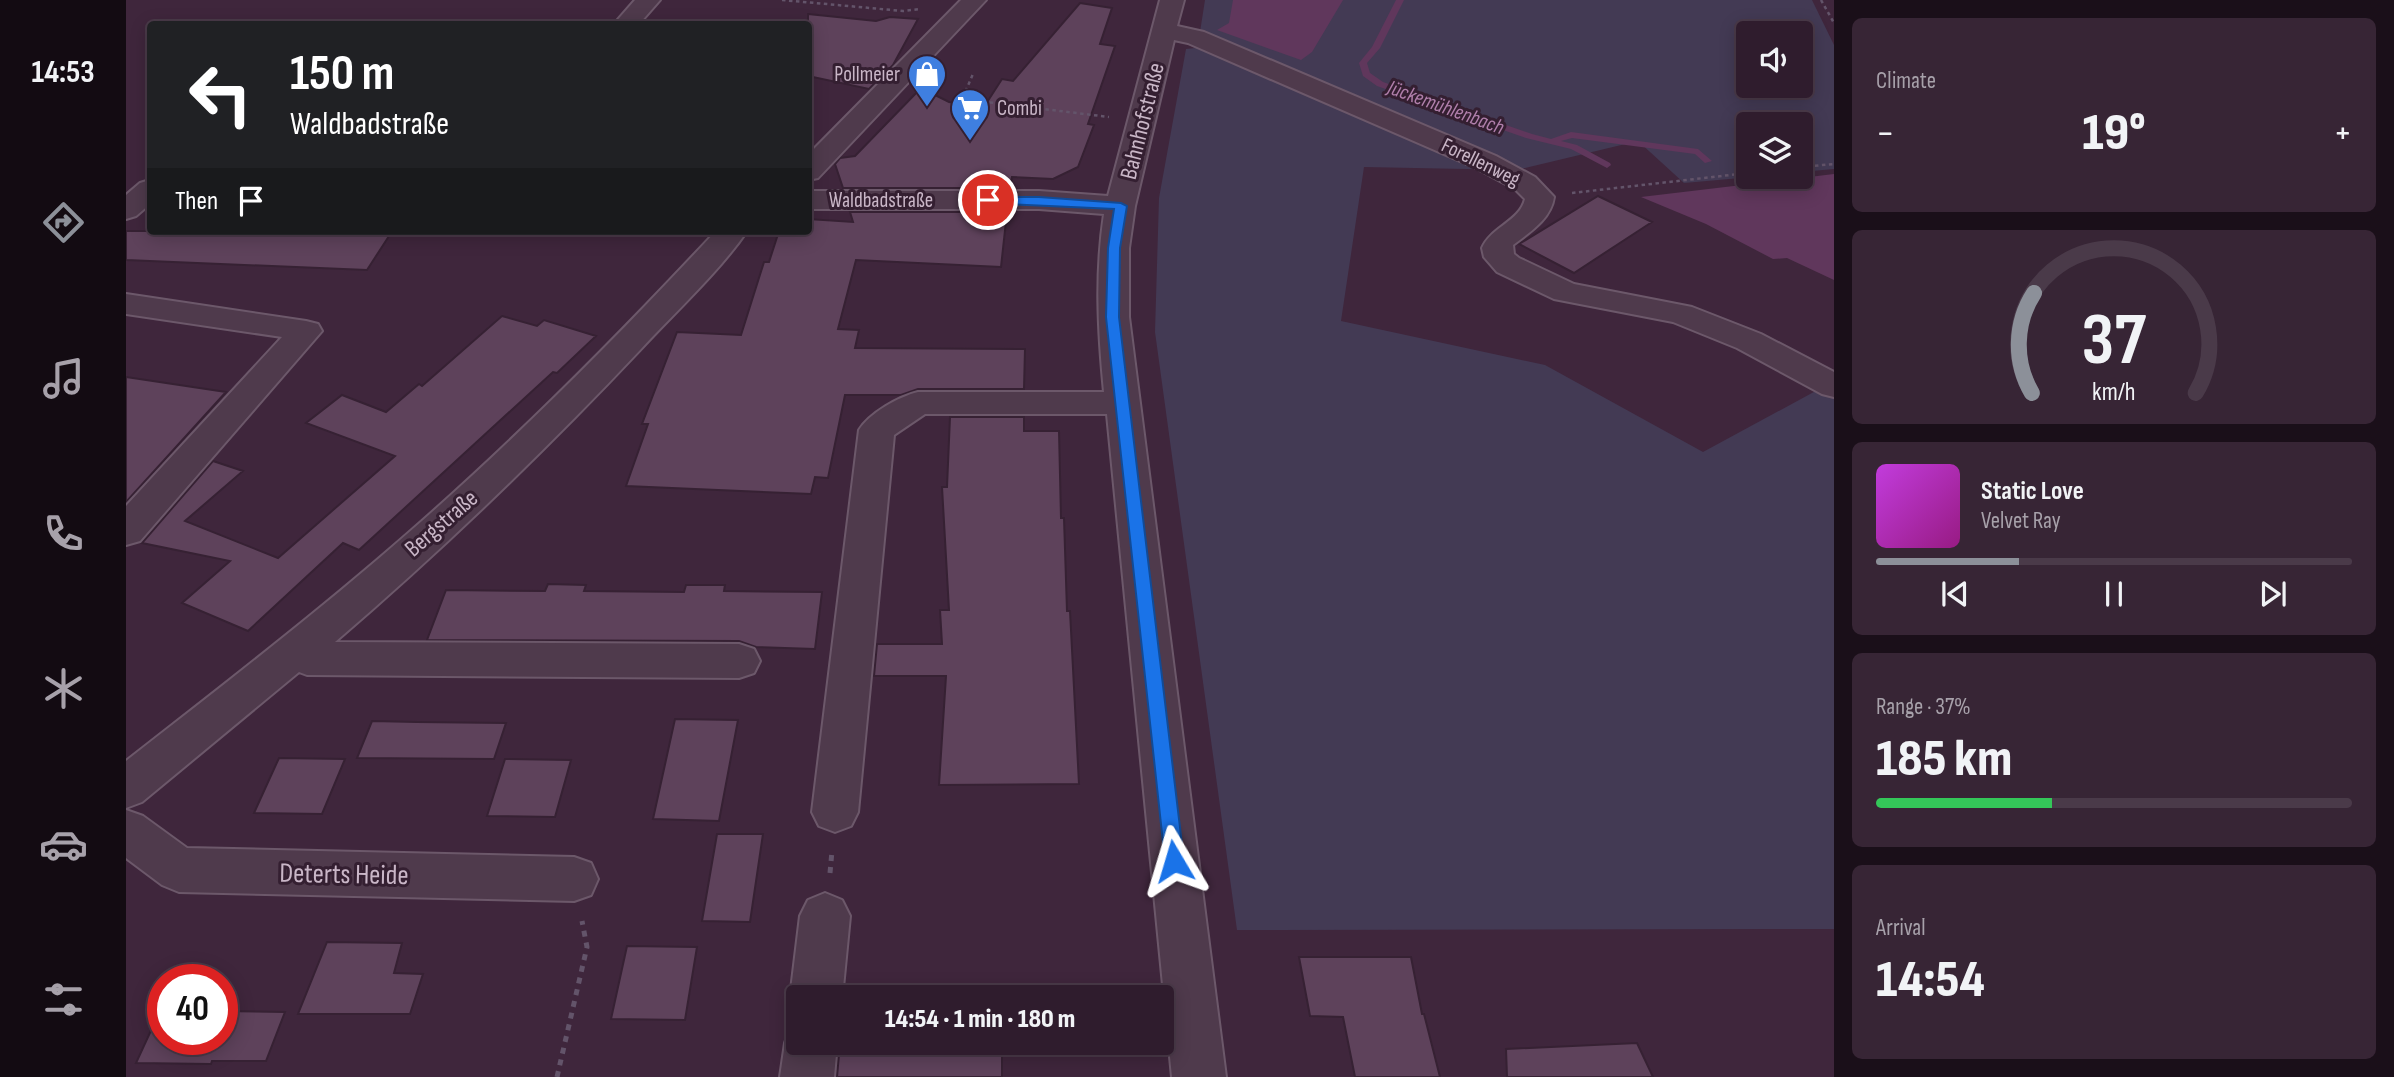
<!DOCTYPE html>
<meta charset="utf-8">
<style>
body{margin:0;font-family:"Sofia Sans Condensed",sans-serif;background:#372535;color:#f1f3f6;height:100vh;display:flex;flex-direction:column;font-size:26px;white-space:nowrap}
*{box-sizing:border-box;margin:0}
p{font-size:23px;color:#a7a1aa}
.icon{flex:none;width:38px;height:38px;fill:none;stroke:currentColor;stroke-width:2;stroke-linecap:round;stroke-linejoin:round}
.map{position:relative;flex:1;overflow:hidden}
.sheet{display:flex;flex-direction:column;gap:18px;padding:18px;background:#1a0f19;width:560px}
.sheet>*{flex:none}
.banner{position:absolute;left:21px;top:21px;width:665px;height:214px;border-radius:7px;box-shadow:0 4px 18px #0003,0 0 0 2px #4a3a49;background:#202124;color:#fff;overflow:hidden}
.controls{position:absolute;left:1610px;top:21px;display:grid;gap:14px}
.controls a{display:grid;place-items:center;width:77px;height:77px;border-radius:7px;background:#2f1c2d;box-shadow:0 4px 18px #0003,0 0 0 2px #4a3a49;font-size:35px}
.speed{position:absolute;left:21px;top:964px;display:flex;gap:14px;font-size:35px;font-weight:700;text-align:center}
.speed>*{display:grid;place-content:center;width:91px;height:91px;border-radius:50%;background:#2f1c2d;box-shadow:0 4px 18px #0003,0 0 0 2px #4a3a49;line-height:1}
.speed .limit{border:10px solid #d22;background:#fff;color:#111}
.pin{position:absolute;display:grid;place-items:center;width:60px;height:60px;color:#fff;margin:-30px;border:4px solid #fff;border-radius:50%;box-shadow:0 2px 7px #0007}
.me{position:absolute;width:77px;margin:-38px;rotate:353deg;stroke-linejoin:round;filter:drop-shadow(0 0 5px #0008)}
.turn{display:flex;align-items:center;gap:24px;height:147px;padding:0 28px;font-size:32px}
.turn .icon{width:91px;height:91px;stroke-width:2.5}
.turn b{display:block;font-size:49px;line-height:60px}
.then{display:flex;align-items:center;height:66px;padding:0 28px;background:#0003;gap:14px;font-size:26px}
.big{font-size:52px;font-weight:800;line-height:1.1}
.sheet .tile{flex:1;display:flex;flex-direction:column;justify-content:center;gap:10px;min-width:0;padding:0 24px;border-radius:10px;background:#372535}
.sheet .dial{align-items:center;gap:0}
.dial svg{height:182px;overflow:visible;fill:none;stroke:#4a3a49;stroke-width:7;stroke-linecap:round;text-anchor:middle}
.dial text{fill:#f1f3f6;stroke:none}
.song{display:flex;align-items:center;gap:21px}
.cover{width:84px;height:84px;border-radius:10px;background:linear-gradient(135deg,hsl(290 70% 55%),hsl(310 70% 35%))}
.played{height:7px;border-radius:4px;background:linear-gradient(90deg,#8c9099 30%,#4a3a49 30%)}
.keys{display:flex;justify-content:space-around;direction:ltr}
.heat{display:flex;justify-content:space-between;align-items:center;font-size:38px;direction:ltr}
.charge{height:10px;border-radius:5px;background:linear-gradient(90deg,#34c759 37%,#4a3a49 0)}
.trip{position:absolute;left:660px;top:985px;width:388px;height:70px;border-radius:7px;background:#2f1c2d;box-shadow:0 4px 18px #0003,0 0 0 2px #4a3a49;font-weight:800;line-height:70px;text-align:center}
main{display:flex;flex:1;min-height:0}
.dock{display:flex;flex-direction:column;width:126px;justify-content:space-around;align-items:center;background:#130b12;color:#a7a1aa}
.dock .icon{width:49px;height:49px}
.dock .selected{color:#8c9099}
.dock b{font-size:32px;color:#f1f3f6}
.map>svg:first-child{display:block}
.green{fill:#433a54;fill-rule:evenodd}
.water{fill:#60375c}
.lines{fill:none;stroke-linecap:round;stroke-linejoin:round}
.stream{fill:#60375c;fill-rule:evenodd}
.building{fill:#5e425b;stroke:#362133;stroke-width:2}
.minor-casing{stroke:#6c586a;stroke-width:4}
.path-far1{stroke:#63546a;stroke-width:2.5;stroke-dasharray:3.5 3.5;stroke-linecap:butt}
.path{stroke:#63546a;stroke-width:5;stroke-dasharray:6 6;stroke-linecap:butt}
.minor{fill:#4f3a4c;fill-rule:evenodd}
.route{fill:#1a73e8;stroke:#114b97;stroke-width:2}
.labels{text-anchor:middle;stroke-width:6;stroke-linejoin:round;paint-order:stroke}
.far-poi-label{font-size:21px;fill:#c9b6c7;stroke:#341f31;text-anchor:end}
.far-water-label{font-size:21px;font-style:italic;fill:#b07fab;stroke:#341f31}
.far-street-label{font-size:21px;fill:#c9b6c7;stroke:#341f31}
.street-label{font-size:24px;fill:#c9b6c7;stroke:#341f31}
.near-street-label{font-size:28px;fill:#c9b6c7;stroke:#341f31}
</style>
<main>
<nav class="dock">
<b>14:53</b>
<svg class="icon selected" aria-label="directions" viewBox="0 0 24 24"><path d="M12 3l9 9-9 9-9-9zM9 14v-3h6M13 9l2 2-2 2"/></svg>
<svg class="icon" aria-label="music" viewBox="0 0 24 24"><path d="M9 18V5l10-2v13"/><circle cx="6" cy="18" r="3"/><circle cx="16" cy="16" r="3"/></svg>
<svg class="icon" aria-label="phone" viewBox="0 0 24 24"><path d="M5 4h4l2 5-3 2q2 4 5 5l2-3 5 2v4C11 20 4 13 5 4z"/></svg>
<svg class="icon" aria-label="climate" viewBox="0 0 24 24"><path d="M12 3v18M4 7l16 10M4 17L20 7"/></svg>
<svg class="icon" aria-label="car" viewBox="0 0 24 24"><path d="M5 17H2v-5l4-1 3-4h7l3 4 3 1v5h-3M9 17h6M6 11h13"/><circle cx="7" cy="17" r="2"/><circle cx="17" cy="17" r="2"/></svg>
<svg class="icon" aria-label="filters" viewBox="0 0 24 24"><path d="M4 7h16M4 17h16"/><circle cx="9" cy="7" r="2"/><circle cx="15" cy="17" r="2"/></svg>
</nav>
<div class="map">
<svg width="1708" height="1077" viewBox="0 0 1708 1077">
<rect width="100%" height="100%" fill="#3f263c"/>
<!-- green -->
<path class="green" d="M1079,0H1686L1708,45V169L1675,172V124H1622V177H1626L1558,183L1512,141L1391,170L1238,167L1215,321L1419,365L1577,452L1697,387L1708,394V929L1111,930L1029,332L1033,198L1060,49L1079,47L1074,32ZM1622,33H1675V86H1622Z"/>
<!-- water -->
<path class="water" d="M1107,0H1217L1186,52L1175,60L1091,30L1103,23Z
M1708,174V280L1661,258L1647,259L1580,224L1515,197Z"/>
<g class="lines">
<!-- stream -->
<path class="stream" d="M1270,0H1278L1254,48L1241,63L1244,73L1257,82L1406,134L1425,139L1445,132L1572,149L1586,161L1579,163L1569,154L1446,138L1435,141L1451,145L1484,163L1485,165L1481,168L1445,149L1400,138L1251,86L1237,76L1233,63L1246,47Z"/>
</g>
<!-- building -->
<path class="building" d="M954,3L986,8L974,44L989,46L962,124L968,125L952,167L927,179L886,177L884,188H717L709,164L714,158L729,156L795,88L823,102L858,107L876,79L887,81Z
M682,14L750,21L764,17L792,19L767,65L743,89L682,76Z
M1472,196L1526,222L1448,273L1393,244Z
M724,212H881L875,267L730,260L712,329L733,330L729,348L899,349L898,389H792L775,395H719L702,478L689,477L685,494L500,486L522,424H516L551,332L615,335L638,262H643L653,231H682V219L727,222Z
M0,231H208L265,233L241,270L0,260Z
M376,316L411,326L418,320L470,336L431,373L427,372L233,550L217,543L122,631L56,603L104,561L16,543L87,461L117,471L59,521L152,558L269,456L180,423L216,395L260,412L293,384L296,386Z
M0,377L100,392L0,502Z
M824,417H898V431H933L935,518H938L941,611H944L953,784L813,785L820,676H748L751,644H816L814,610H823L816,487H821Z
M422,584L460,585L458,591L558,592L560,585H599L598,591L696,592L689,649L630,647L613,641L301,640L320,590L419,591Z
M549,719L612,720L593,821L527,819Z
M246,721L291,722L380,723L368,759L231,758Z
M153,758L219,759L196,814L128,813Z
M379,759L445,760L429,817L361,816Z
M591,834H637L624,922L576,921Z
M201,942L276,943L268,973L297,974L284,1014H172Z
M501,946L571,947L559,1020L485,1019Z
M1173,957H1285L1296,1014H1298L1314,1077H1229L1217,1017L1184,1016Z
M34,1011H37V1040H96V1011L159,1012L140,1061H86L85,1064L10,1063Z
M714,1043H876V1077H711Z
M1511,1043L1527,1077H1381L1380,1049Z"/>
<g class="lines">
<defs>
<path id="minor" d="M509,0H534L513,24H488Z
M835,0H860L692,178L682,180V155Z
M1034,0H1058L1051,26L1078,32L1370,156L1409,177L1428,197C1425,219 1404,232 1387,245L1388,254L1393,258L1448,284L1566,307L1635,334L1708,372V397L1696,394L1611,348L1547,322L1428,299L1371,272L1358,257L1356,248C1365,227 1394,221 1399,199L1389,189L1350,168L1062,43L1048,40L1009,206L1003,248V317L1100,1077H1046L981,414H799L768,435L732,812L725,826L709,832L693,826L686,812L733,430C744,413 772,397 792,392H978C972,331 969,274 978,214L913,209H682V191H913L982,196Z
M24,180V204L10,216L0,219V195L14,183Z
M590,231H621C593,272 548,313 514,350C417,453 316,550 209,642L613,644L628,649L634,661L628,673L613,678L181,675L173,672L16,802L0,808V761C100,683 201,605 296,521C399,430 496,332 590,231Z
M0,294L180,321L192,324L196,331L14,541L0,545V506L156,337L0,314Z
M0,810L17,816L61,848L448,857L465,863L472,879L465,895L448,901L53,892L36,885L0,858Z
M699,893L716,900L724,916L716,998H672V1016L664,998L674,916L682,900Z
M672,1022V1043H711L708,1077H654L659,1043L666,1024Z"/>
</defs>
<!-- minor casing -->
<use href="#minor" class="minor-casing"/>
<!-- path-far1 -->
<path class="path-far1" d="M656,0L777,11L795,9
M1695,0L1708,23
M836,99L983,117
M834,104L847,74
M1675,167L1708,164
M1446,193L1622,173"/>
<!-- path -->
<path class="path" d="M704,873L706,851
M431,1077L461,947L456,921"/>
<!-- minor -->
<use href="#minor" class="minor"/>
</g>
<!-- route -->
<path class="route" d="M862,197H913L995,203L1001,206L994,248L993,317L1058,861L1055,867L1048,870L1041,867L1039,861L980,317L982,248L988,209L858,203V198Z"/>
<!-- icons -->
<defs>
<symbol id="shop-pin" viewBox="-11 -11 22 30"><path d="M0 17L-7.5 6A9.5 9.5 0 1 1 7.5 6Z" fill="#3f7fe0" stroke="#341f31"/><path d="M-5-2.5h2.3a2.7 3.5 0 0 1 5.4 0H5L5.5 6h-11ZM-1.5-2.5h3a1.5 2.3 0 0 0-3 0Z" fill="#fff"/></symbol>
<symbol id="supermarket-pin" viewBox="-11 -11 22 30"><path d="M0 17L-7.5 6A9.5 9.5 0 1 1 7.5 6Z" fill="#3f7fe0" stroke="#341f31"/><path d="M-6-5.5h2.5l.6 2H6L4.5 2H-2.5L-4.4-4H-6ZM-1.5 3.2a1.3 1.3 0 1 0 .1 0ZM3 3.2a1.3 1.3 0 1 0 .1 0Z" fill="#fff"/></symbol>
</defs>
<g fill-rule="evenodd">
<use href="#shop-pin" x="779" y="52" width="44" height="60"/>
<use href="#supermarket-pin" x="822" y="86" width="44" height="60"/>
</g>
<g class="labels">
<!-- far-poi labels -->
<g class="far-poi-label">
<text x="774" y="81">Pollmeier</text>
<text x="871" y="115" text-anchor="start">Combi</text>
</g>
<!-- far-water labels -->
<g class="far-water-label">
<text transform="translate(1320 107) rotate(20)" y="7">Jückemühlenbach</text>
</g>
<!-- far-street labels -->
<g class="far-street-label">
<text transform="translate(1355 162) rotate(26)" y="7">Forellenweg</text>
<text x="755" y="207">Waldbadstraße</text>
</g>
<!-- street labels -->
<g class="street-label">
<text transform="translate(1016 121) rotate(-76)" y="8">Bahnhofstraße</text>
<text transform="translate(315 523) rotate(-41)" y="8">Bergstraße</text>
</g>
<!-- near-street labels -->
<g class="near-street-label">
<text transform="translate(218 873) rotate(1)" y="10">Deterts Heide</text>
</g>
</g>
</svg>
<div class="controls">
<a><svg class="icon" aria-label="sound" viewBox="0 0 24 24"><path d="M4 9h4l5-4v14l-5-4H4zM17 9q2 3 0 6"/></svg></a>
<a><svg class="icon" aria-label="layers" viewBox="0 0 24 24"><path d="M12 4l9 5-9 5-9-5zM3 14l9 5 9-5"/></svg></a>
</div>
<div class="speed"><div class="limit">40</div></div>
<div class="pin" style="left:862px;top:200px;background:#d93025"><svg class="icon" aria-label="arrive" viewBox="0 0 24 24"><path d="M6 21V4h12l-3 4 3 4H6"/></svg></div>
<svg class="me" style="left:1048px;top:861px" viewBox="-20 -20 40 40"><path d="M0-17L14 15 0 8-14 15z" fill="#1a73e8" stroke="#fff" stroke-width="4"/></svg>
<div class="trip">14:54 · 1 min · 180 m</div>
<div class="banner">
<div class="turn"><svg class="icon" aria-label="left" viewBox="0 0 24 24"><path d="M17 20v-9H6M10 6l-5 5 5 5"/></svg><div><b>150 m</b>Waldbadstraße</div></div>
<div class="then">Then<svg class="icon" aria-label="arrive" viewBox="0 0 24 24"><path d="M6 21V4h12l-3 4 3 4H6"/></svg></div>
</div>
</div>
<section class="sheet">
<div class="tile"><p>Climate</p>
<div class="heat"><a>−</a><b class="big">19°</b><a>+</a></div>
</div>
<div class="tile dial"><svg viewBox="0 0 100 80">
<path d="M14 69A42 42 0 1 1 86 69"/>
<path d="M14 69A42 42 0 0 1 15 25" stroke="#8c9099"/>
<text x="50" y="56" font-size="32" font-weight="700">37</text>
<text x="50" y="72" font-size="11">km/h</text>
</svg></div>
<div class="tile">
<div class="song"><i class="cover"></i><div><b>Static Love</b><p>Velvet Ray</p></div></div>
<div class="played"></div>
<div class="keys"><svg class="icon" aria-label="previous" viewBox="0 0 24 24"><path d="M18 5L8 12l10 7zM5 5v14"/></svg><svg class="icon" aria-label="pause" viewBox="0 0 24 24"><path d="M8 5v14M16 5v14"/></svg><svg class="icon" aria-label="next" viewBox="0 0 24 24"><path d="M6 5l10 7-10 7zM19 5v14"/></svg></div>
</div>
<div class="tile"><p>Range · 37%</p><b class="big">185 km</b><div class="charge"></div></div>
<div class="tile"><p>Arrival</p><b class="big">14:54</b></div>
</section>
</main>
